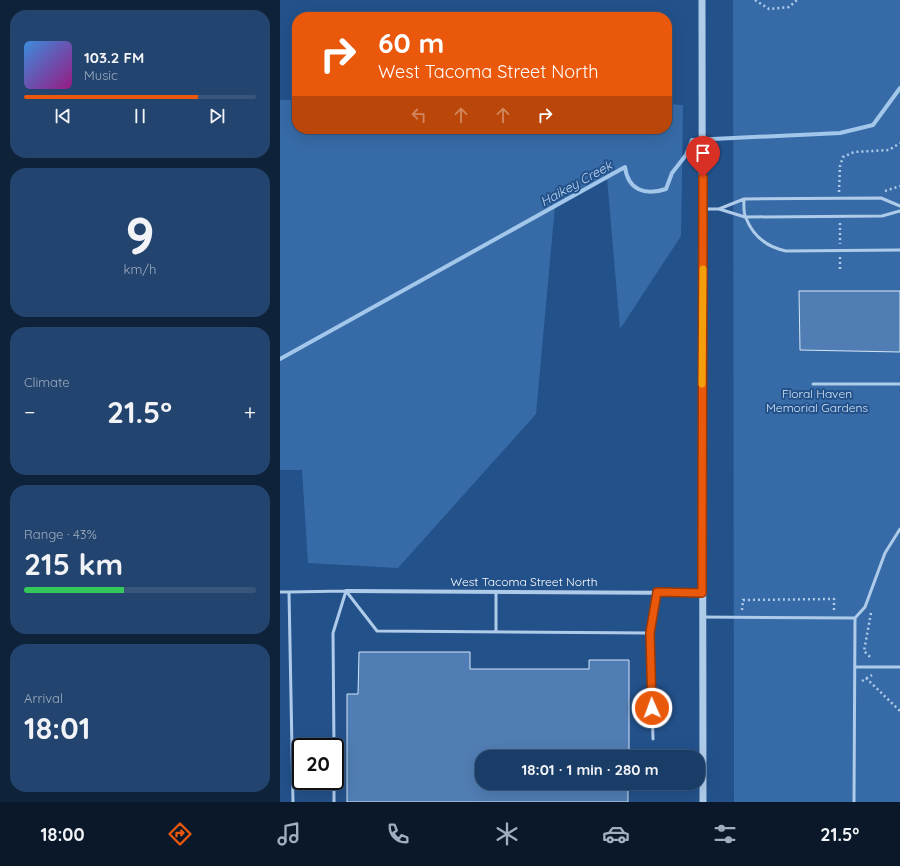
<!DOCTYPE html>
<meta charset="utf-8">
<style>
body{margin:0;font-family:Quicksand,sans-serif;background:#23446e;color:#f1f3f6;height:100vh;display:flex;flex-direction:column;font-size:15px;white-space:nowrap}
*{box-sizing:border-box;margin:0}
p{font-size:13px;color:#9faec0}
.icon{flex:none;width:22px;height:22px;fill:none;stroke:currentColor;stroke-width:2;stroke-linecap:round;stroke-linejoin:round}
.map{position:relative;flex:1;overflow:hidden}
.details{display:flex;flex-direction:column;gap:10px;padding:10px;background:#0e2239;width:280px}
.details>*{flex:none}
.top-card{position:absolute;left:12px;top:12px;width:380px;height:122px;border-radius:16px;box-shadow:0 4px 16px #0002,0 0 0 1px #38567c;background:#ea580c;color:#fff;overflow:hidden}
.speed{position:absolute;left:12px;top:738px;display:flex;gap:8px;font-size:20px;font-weight:700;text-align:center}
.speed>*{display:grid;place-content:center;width:52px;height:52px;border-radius:50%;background:#1a3d68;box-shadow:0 4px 16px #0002,0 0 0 1px #38567c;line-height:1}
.speed .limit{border:2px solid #111;border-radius:6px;background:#fff;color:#111}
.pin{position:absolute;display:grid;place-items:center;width:34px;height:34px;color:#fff;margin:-41px -17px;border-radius:50% 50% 50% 0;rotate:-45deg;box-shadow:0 0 4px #0007}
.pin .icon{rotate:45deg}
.me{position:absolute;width:44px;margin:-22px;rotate:358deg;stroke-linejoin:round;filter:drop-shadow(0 0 3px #0008)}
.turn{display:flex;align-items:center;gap:14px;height:84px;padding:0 20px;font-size:18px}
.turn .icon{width:52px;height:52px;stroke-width:2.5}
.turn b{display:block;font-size:28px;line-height:34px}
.lanes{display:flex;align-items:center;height:38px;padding:0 20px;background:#0003;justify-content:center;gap:20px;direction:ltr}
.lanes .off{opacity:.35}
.big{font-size:30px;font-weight:700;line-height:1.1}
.details .tile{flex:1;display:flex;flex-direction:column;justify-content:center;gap:6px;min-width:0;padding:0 14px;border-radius:16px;background:#23446e}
.details .dial{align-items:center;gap:0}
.dial b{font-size:52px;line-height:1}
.song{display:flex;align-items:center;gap:12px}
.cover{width:48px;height:48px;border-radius:6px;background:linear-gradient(135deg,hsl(210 70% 55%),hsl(310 70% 35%))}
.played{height:4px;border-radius:2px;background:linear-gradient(90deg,#ea580c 75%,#38567c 75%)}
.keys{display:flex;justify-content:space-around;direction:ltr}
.heat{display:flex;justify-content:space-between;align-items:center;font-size:22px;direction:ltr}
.charge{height:6px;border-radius:3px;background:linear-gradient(90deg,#34c759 43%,#38567c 0)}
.trip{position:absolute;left:195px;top:750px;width:230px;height:40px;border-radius:16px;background:#1a3d68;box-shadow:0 4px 16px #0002,0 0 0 1px #38567c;font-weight:700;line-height:40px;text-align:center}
.tab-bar{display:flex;height:64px;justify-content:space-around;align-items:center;background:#0a182a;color:#9faec0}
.tab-bar .icon{width:28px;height:28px}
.tab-bar .on{color:#ea580c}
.tab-bar b{font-size:18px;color:#f1f3f6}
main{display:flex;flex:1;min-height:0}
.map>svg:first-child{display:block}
.green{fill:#376ba7}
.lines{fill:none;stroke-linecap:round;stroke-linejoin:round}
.stream{stroke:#a3c6eb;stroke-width:4}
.building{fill:#507db3;stroke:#d4e5f8}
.path{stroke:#afcbea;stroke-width:2.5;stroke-dasharray:2 3;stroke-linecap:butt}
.service{stroke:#afcbea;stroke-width:3}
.minor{stroke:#afcbea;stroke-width:4}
.tertiary{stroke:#afcbea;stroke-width:7}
.route-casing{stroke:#983908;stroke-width:10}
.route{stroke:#ea580c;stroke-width:7}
.slow{stroke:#f59e0b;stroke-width:7}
.labels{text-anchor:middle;stroke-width:4;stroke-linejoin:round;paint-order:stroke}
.park-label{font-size:12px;fill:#d4e5f8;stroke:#23518a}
.street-label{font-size:12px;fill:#fff;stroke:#23518a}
.water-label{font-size:13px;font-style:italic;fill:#bbd5f2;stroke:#23518a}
</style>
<main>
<section class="details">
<div class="tile">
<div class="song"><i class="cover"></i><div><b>103.2 FM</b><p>Music</p></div></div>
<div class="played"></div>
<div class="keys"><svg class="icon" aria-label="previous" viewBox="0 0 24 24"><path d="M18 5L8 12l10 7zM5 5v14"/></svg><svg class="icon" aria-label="pause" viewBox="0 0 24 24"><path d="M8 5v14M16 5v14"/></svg><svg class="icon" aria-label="next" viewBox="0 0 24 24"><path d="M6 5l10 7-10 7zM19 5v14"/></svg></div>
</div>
<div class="tile dial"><b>9</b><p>km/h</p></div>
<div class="tile"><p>Climate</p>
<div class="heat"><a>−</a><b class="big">21.5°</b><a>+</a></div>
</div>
<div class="tile"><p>Range · 43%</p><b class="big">215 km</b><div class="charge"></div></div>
<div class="tile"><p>Arrival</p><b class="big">18:01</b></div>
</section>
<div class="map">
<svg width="620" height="802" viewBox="0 0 620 802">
<rect width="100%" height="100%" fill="#23518a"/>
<!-- green -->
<path class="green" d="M453,0H620V802H454Z
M0,100H17V129H387V104L403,105L401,236L340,329L327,178L275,206L256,414L118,568L28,563L22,470H0Z"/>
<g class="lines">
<!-- stream -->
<path class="stream" d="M0,359L345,167C348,190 365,196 386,189L392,173L406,155L412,140L560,133L593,125L620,88"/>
</g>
<!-- building -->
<path class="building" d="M519,291H620V352L520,350Z
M79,652H190V669H309V660H349V757H202V783H348V802H67V694H78Z"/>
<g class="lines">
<!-- path -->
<path class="path" d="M475,0L489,9L509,7L517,0
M605,191L620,186
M559,192L560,166L563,157L574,152L609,150L620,143
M560,223V244
M560,257V269
M462,610L463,600L554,599V610
M591,613L584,651L592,659
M586,678L620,711
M582,681L592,675"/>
<!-- service -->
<path class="service" d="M464,199C464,204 463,213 466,218C473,236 487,247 506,251L620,250
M423,209H439L465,217L602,216L620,211
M439,209L464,199L601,198L620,206
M533,384H620
M66,591L97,631L370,633L373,739
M0,592H9
M216,592V632
M423,617L575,618
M370,633L377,592
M575,667H620
M54,747L53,633L66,591
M54,781V802
M13,802L9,592L66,591
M574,802L575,618L585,607L605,553L620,529"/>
<!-- minor -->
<path class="minor" d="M66,591L422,593"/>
<!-- tertiary -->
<path class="tertiary" d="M422,0L423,802"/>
</g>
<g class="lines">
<defs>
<path id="route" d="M372,708L370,633L377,592L422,593L423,177"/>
</defs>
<!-- route casing -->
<use href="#route" class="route-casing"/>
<!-- route -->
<use href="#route" class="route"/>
<!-- slow -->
<path class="slow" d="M422,384L423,269"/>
</g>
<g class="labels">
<!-- park labels -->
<g class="park-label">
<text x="537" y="398">Floral Haven<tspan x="537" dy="14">Memorial Gardens</tspan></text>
</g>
<!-- street labels -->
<g class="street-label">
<text x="244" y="586">West Tacoma Street North</text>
</g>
<!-- water labels -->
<g class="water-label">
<text transform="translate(296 183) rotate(-29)" y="5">Haikey Creek</text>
</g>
</g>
</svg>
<div class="speed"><div class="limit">20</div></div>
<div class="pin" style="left:423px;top:177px;background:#d93025"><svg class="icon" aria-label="arrive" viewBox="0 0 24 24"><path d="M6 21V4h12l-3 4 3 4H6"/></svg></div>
<svg class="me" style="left:372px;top:708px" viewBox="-20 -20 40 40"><circle r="17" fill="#ea580c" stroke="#fff" stroke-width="3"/><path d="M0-11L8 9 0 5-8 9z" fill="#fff"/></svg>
<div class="trip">18:01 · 1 min · 280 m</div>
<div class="top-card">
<div class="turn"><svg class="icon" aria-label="right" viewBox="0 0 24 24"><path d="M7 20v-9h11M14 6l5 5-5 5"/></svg><div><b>60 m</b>West Tacoma Street North</div></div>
<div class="lanes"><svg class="icon off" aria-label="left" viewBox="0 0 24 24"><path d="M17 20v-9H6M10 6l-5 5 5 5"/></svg><svg class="icon off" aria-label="ahead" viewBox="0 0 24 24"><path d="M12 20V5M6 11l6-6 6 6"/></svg><svg class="icon off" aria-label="ahead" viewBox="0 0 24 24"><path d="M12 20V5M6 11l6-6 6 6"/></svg><svg class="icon" aria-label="right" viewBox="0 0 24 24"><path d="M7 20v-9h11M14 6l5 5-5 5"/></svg></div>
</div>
</div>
</main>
<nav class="tab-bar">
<b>18:00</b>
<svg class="icon on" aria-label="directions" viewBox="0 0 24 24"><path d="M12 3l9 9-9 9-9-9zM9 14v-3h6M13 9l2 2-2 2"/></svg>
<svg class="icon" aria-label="music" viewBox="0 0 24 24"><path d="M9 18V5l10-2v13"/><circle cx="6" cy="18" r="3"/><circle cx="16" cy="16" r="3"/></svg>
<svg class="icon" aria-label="phone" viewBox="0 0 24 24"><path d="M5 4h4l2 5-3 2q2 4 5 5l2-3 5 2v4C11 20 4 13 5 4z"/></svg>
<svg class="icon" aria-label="climate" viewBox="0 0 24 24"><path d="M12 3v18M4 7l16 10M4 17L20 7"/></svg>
<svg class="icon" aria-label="car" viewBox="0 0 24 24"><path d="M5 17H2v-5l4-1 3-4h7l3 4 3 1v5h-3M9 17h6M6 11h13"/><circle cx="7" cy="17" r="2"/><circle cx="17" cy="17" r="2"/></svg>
<svg class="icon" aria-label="filters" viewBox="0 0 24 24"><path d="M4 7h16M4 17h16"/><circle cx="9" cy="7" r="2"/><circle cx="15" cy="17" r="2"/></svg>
<b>21.5°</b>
</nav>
